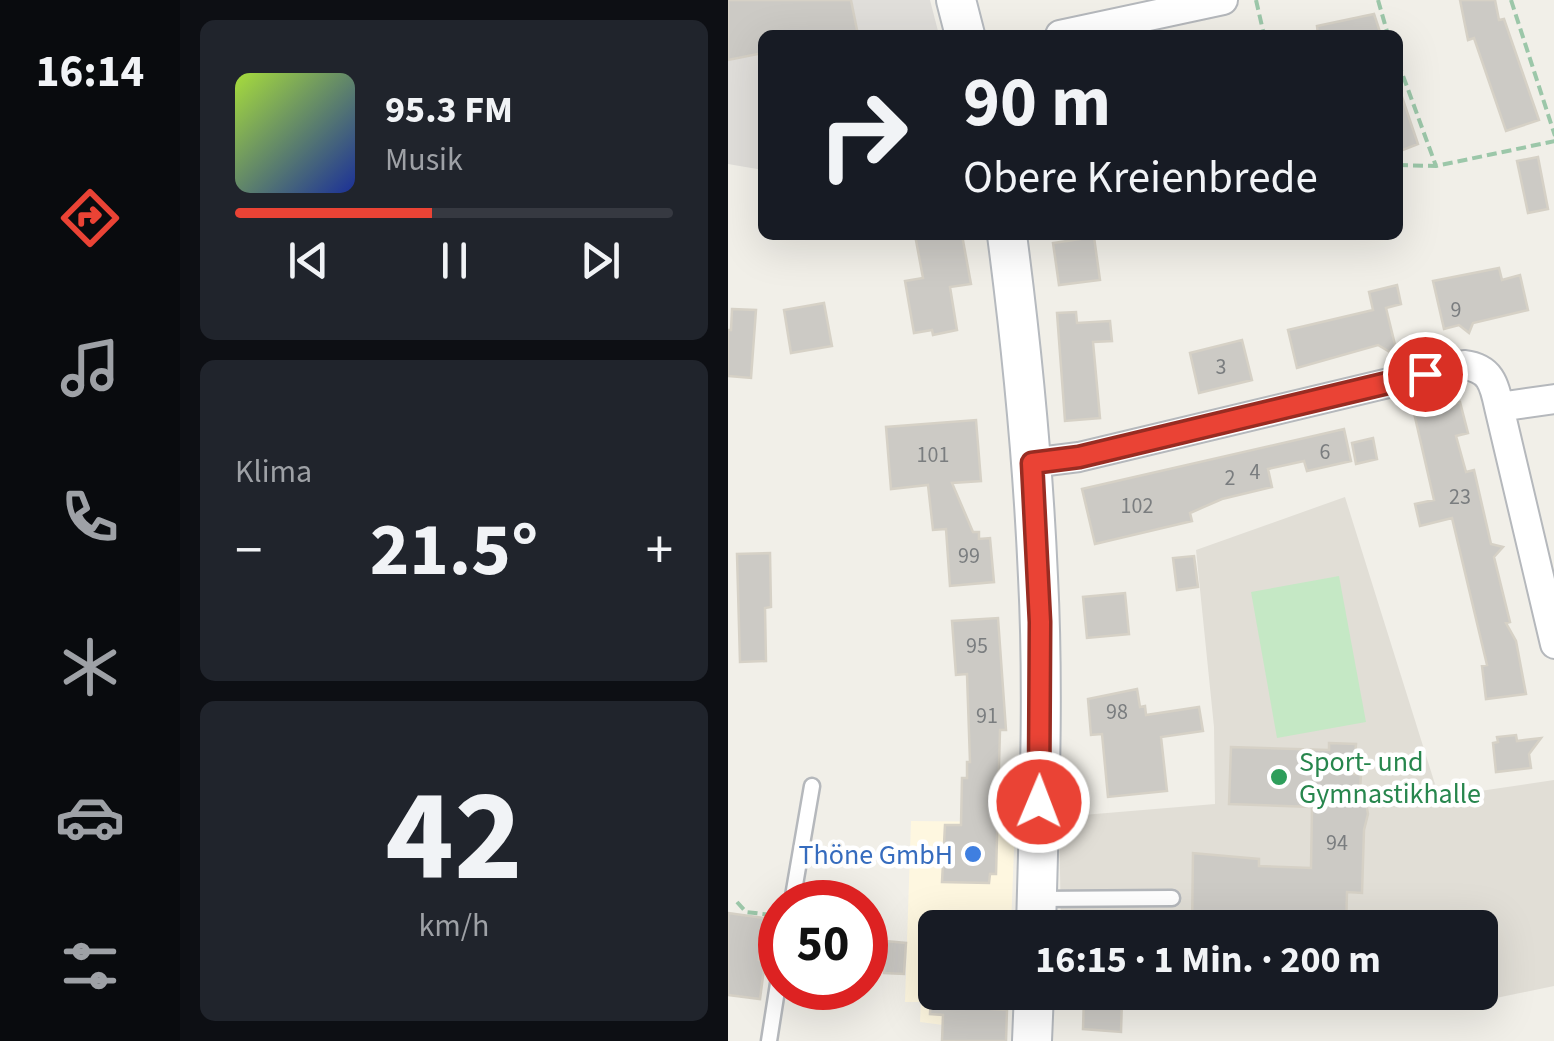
<!DOCTYPE html>
<html lang="de">
<meta charset="utf-8">
<style>
body{margin:0;font-family:"Source Sans 3",sans-serif;background:#20242c;color:#f1f3f6;height:100vh;display:flex;flex-direction:column;font-size:38px;white-space:nowrap}
*{box-sizing:border-box;margin:0}
p{font-size:32px;color:#9ea1a6}
.icon{flex:none;width:55px;height:55px;fill:none;stroke:currentColor;stroke-width:2;stroke-linecap:round;stroke-linejoin:round}
.map{position:relative;flex:1;overflow:hidden}
.side{display:flex;flex-direction:column;gap:20px;padding:20px;background:#0d0f14;width:548px}
.side>*{flex:none}
.hud{position:absolute;left:30px;top:30px;width:645px;height:210px;border-radius:15px;box-shadow:0 10px 40px #0002;background:#171b24;color:#f1f3f6;overflow:hidden}
.speed{position:absolute;left:30px;top:880px;display:flex;gap:20px;font-size:50px;font-weight:700;text-align:center}
.speed>*{display:grid;place-content:center;width:130px;height:130px;border-radius:50%;background:#171b24;box-shadow:0 10px 40px #0002;line-height:1}
.speed .limit{border:15px solid #d22;background:#fff;color:#111}
.pin{position:absolute;display:grid;place-items:center;width:85px;height:85px;color:#fff;margin:-42px;border:5px solid #fff;border-radius:50%;box-shadow:0 2px 10px #0007}
.me{position:absolute;width:110px;margin:-55px;rotate:1deg;stroke-linejoin:round;filter:drop-shadow(0 0 8px #0008)}
.turn{display:flex;align-items:center;gap:35px;height:210px;padding:0 40px;font-size:45px}
.turn .icon{width:130px;height:130px;stroke-width:2.5}
.turn b{display:block;font-size:70px;line-height:85px}
.big{font-size:75px;font-weight:700;line-height:1.1}
.side .widget{flex:1;display:flex;flex-direction:column;justify-content:center;gap:15px;min-width:0;padding:0 35px;border-radius:15px;background:#20242c}
.side .dial{align-items:center;gap:0}
.dial b{font-size:130px;line-height:1}
.song{display:flex;align-items:center;gap:30px}
.cover{width:120px;height:120px;border-radius:15px;background:linear-gradient(135deg,hsl(80 70% 55%),hsl(230 70% 35%))}
.played{height:10px;border-radius:5px;background:linear-gradient(90deg,#ea4335 45%,#363941 45%)}
.keys{display:flex;justify-content:space-around;direction:ltr}
.heat{display:flex;justify-content:space-between;align-items:center;font-size:55px;direction:ltr}
.trip{position:absolute;left:190px;top:910px;width:580px;height:100px;border-radius:15px;background:#171b24;box-shadow:0 10px 40px #0002;font-weight:700;line-height:100px;text-align:center}
main{display:flex;flex:1;min-height:0}
.dock{display:flex;flex-direction:column;width:180px;justify-content:space-around;align-items:center;background:#090b0e;color:#9ea1a6}
.dock .icon{width:70px;height:70px}
.dock .on{color:#ea4335}
.dock b{font-size:45px;color:#f1f3f6}
.map>svg:first-child{display:block}
.commercial{fill:#fef7e0}
.industrial{fill:#e0deda}
.education{fill:#e1ded6}
.green{fill:#c5e8c5}
.building{fill:#cccac5;stroke:#d6d1c6;stroke-width:2.5}
.lines{fill:none;stroke-linecap:round;stroke-linejoin:round}
.service-casing{stroke:#b5b8bc;stroke-width:19}
.minor-casing{stroke:#b5b8bc;stroke-width:32}
.secondary-casing{stroke:#b6babf;stroke-width:42}
.path{stroke:#9cc7a9;stroke-width:4;stroke-dasharray:10 5;stroke-linecap:butt}
.service{stroke:#fff;stroke-width:14}
.minor{stroke:#fff;stroke-width:28}
.secondary{stroke:#fff;stroke-width:38}
.route-casing{stroke:#982c22;stroke-width:25}
.route{stroke:#ea4335;stroke-width:18}
.leisure-dot{fill:#2e9e5b;stroke:#fff;stroke-width:4}
.shop-dot{fill:#3f7fe0;stroke:#fff;stroke-width:4}
.labels{text-anchor:middle;stroke-width:9;stroke-linejoin:round;paint-order:stroke}
.number-label{font-size:22px;fill:#7a7d7f}
.leisure-label{font-size:28px;fill:#27864d;stroke:#fff;text-anchor:start}
.shop-label{font-size:28px;fill:#366cbe;stroke:#fff;text-anchor:end}
</style>
<main>
<nav class="dock">
<b>16:14</b>
<svg class="icon on" aria-label="directions" viewBox="0 0 24 24"><path d="M12 3l9 9-9 9-9-9zM9 14v-3h6M13 9l2 2-2 2"/></svg>
<svg class="icon" aria-label="music" viewBox="0 0 24 24"><path d="M9 18V5l10-2v13"/><circle cx="6" cy="18" r="3"/><circle cx="16" cy="16" r="3"/></svg>
<svg class="icon" aria-label="phone" viewBox="0 0 24 24"><path d="M5 4h4l2 5-3 2q2 4 5 5l2-3 5 2v4C11 20 4 13 5 4z"/></svg>
<svg class="icon" aria-label="climate" viewBox="0 0 24 24"><path d="M12 3v18M4 7l16 10M4 17L20 7"/></svg>
<svg class="icon" aria-label="car" viewBox="0 0 24 24"><path d="M5 17H2v-5l4-1 3-4h7l3 4 3 1v5h-3M9 17h6M6 11h13"/><circle cx="7" cy="17" r="2"/><circle cx="17" cy="17" r="2"/></svg>
<svg class="icon" aria-label="filters" viewBox="0 0 24 24"><path d="M4 7h16M4 17h16"/><circle cx="9" cy="7" r="2"/><circle cx="15" cy="17" r="2"/></svg>
</nav>
<section class="side">
<div class="widget">
<div class="song"><i class="cover"></i><div><b>95.3 FM</b><p>Musik</p></div></div>
<div class="played"></div>
<div class="keys"><svg class="icon" aria-label="previous" viewBox="0 0 24 24"><path d="M18 5L8 12l10 7zM5 5v14"/></svg><svg class="icon" aria-label="pause" viewBox="0 0 24 24"><path d="M8 5v14M16 5v14"/></svg><svg class="icon" aria-label="next" viewBox="0 0 24 24"><path d="M6 5l10 7-10 7zM19 5v14"/></svg></div>
</div>
<div class="widget"><p>Klima</p>
<div class="heat"><a>−</a><b class="big">21.5°</b><a>+</a></div>
</div>
<div class="widget dial"><b>42</b><p>km/h</p></div>
</section>
<div class="map">
<svg width="827" height="1041" viewBox="0 0 827 1041">
<rect width="100%" height="100%" fill="#f1efe8"/>
<!-- commercial -->
<path class="commercial" d="M183,821L287,822L283,927L208,928V992L281,993L280,1010L265,1009L215,1025L192,1022L193,1002H177Z"/>
<!-- industrial -->
<path class="industrial" d="M0,0H202L211,35H35V170L0,164Z"/>
<!-- education -->
<path class="education" d="M617,497L711,797L826,780V986L768,998L515,993L752,992V928L333,927L331,817L487,804L486,727L468,550Z"/>
<!-- green -->
<path class="green" d="M611,576L638,722L549,738L523,592Z"/>
<!-- building -->
<path class="building" d="M0,0H123L130,35H35V53L0,60Z
M732,0H767L771,20L776,19L811,120L778,131L746,38L740,40Z
M646,14L653,35H590L589,26Z
M673,94L690,144L670,152V95Z
M810,157L820,209L800,213L789,161Z
M187,235H234L243,284L222,287L229,330L205,335L204,330L186,333L177,281L195,278Z
M366,237L372,280L331,285L325,243Z
M771,268L774,280L792,275L800,310L745,323L741,333L731,325L716,329L705,281Z
M669,285L673,304L658,308L670,357L650,345L569,368L560,330L645,310L641,292Z
M96,303L104,346L63,353L56,310Z
M4,309L28,310L23,378L0,376V330H3Z
M348,312L349,323L382,321L384,341L365,342L372,418L337,421L329,313Z
M514,340L524,380L471,393L462,353Z
M732,402L740,433L728,436L738,472L746,470L763,544L775,547L766,557L782,622L778,623L788,641L798,694L758,699L754,666L759,665L724,518L692,526L687,504L706,500L686,413Z
M248,420L253,481L224,483L245,532H251V539L262,538L266,582L222,586L218,529L205,530L200,485L163,489L158,427Z
M616,429L623,461L579,471L576,461L540,469L544,487L494,499L462,513L464,521L367,544L354,489Z
M645,438L649,459L628,464L624,443Z
M42,553L43,607L37,608L38,661L12,662L9,554Z
M466,556L470,587L449,590L445,558Z
M397,593L401,634L359,638L355,597Z
M270,618L278,730H272L268,874H262L261,883L214,882L217,825H233L234,778H239V762H242L239,674L228,675L224,621Z
M409,689L412,707L417,706L418,715L471,707L475,731L433,737L439,791L380,797L374,734L363,735L360,699Z
M788,735L789,741L813,738L801,754L803,768L768,772L765,743L770,742L769,737Z
M601,743L628,744L626,774H633L632,791L636,792L640,814L636,830L634,893L619,892L618,928H464L465,853L531,859V866L583,868L584,807L501,804L503,747L601,750Z
M0,913L36,918L31,960L37,961L32,999L0,995Z
M157,941L178,943L176,974L156,973Z
M203,992H265L264,1009L279,1010L278,1041H214L215,1015L202,1014Z
M356,996L394,999L393,1032L355,1029Z"/>
<g class="lines">
<defs>
<path id="service" d="M309,899L444,898
M64,902L84,786
M41,1041L52,971"/>
<path id="minor" d="M332,35L495,0
M771,407L827,644
M303,463L351,457L736,365C762,368 766,383 771,407L827,399"/>
<path id="secondary" d="M228,0L237,35
M279,235C294,349 305,462 310,577C316,693 311,811 308,928
M304,1041L306,992"/>
</defs>
<!-- service casing -->
<use href="#service" class="service-casing"/>
<!-- minor casing -->
<use href="#minor" class="minor-casing"/>
<!-- secondary casing -->
<use href="#secondary" class="secondary-casing"/>
<!-- path -->
<path class="path" d="M528,0L536,35
M650,0L660,35
M783,0L827,136
M670,62L708,166
M670,165L708,166L827,141
M9,902L18,912L52,916"/>
<!-- service -->
<use href="#service" class="service"/>
<!-- minor -->
<use href="#minor" class="minor"/>
<!-- secondary -->
<use href="#secondary" class="secondary"/>
</g>
<g class="lines">
<defs>
<path id="route" d="M311,802L312,622L304,463L351,457L697,374"/>
</defs>
<!-- route casing -->
<use href="#route" class="route-casing"/>
<!-- route -->
<use href="#route" class="route"/>
</g>
<!-- markers -->
<circle class="leisure-dot" cx="551" cy="777" r="10"/>
<circle class="shop-dot" cx="245" cy="854" r="10"/>
<g class="labels">
<!-- number labels -->
<g class="number-label">
<text x="728" y="317">9</text>
<text x="493" y="374">3</text>
<text x="597" y="459">6</text>
<text x="205" y="462">101</text>
<text x="527" y="479">4</text>
<text x="502" y="485">2</text>
<text x="732" y="504">23</text>
<text x="409" y="513">102</text>
<text x="241" y="563">99</text>
<text x="249" y="653">95</text>
<text x="389" y="719">98</text>
<text x="259" y="723">91</text>
<text x="609" y="850">94</text>
</g>
<!-- leisure labels -->
<g class="leisure-label">
<text x="571" y="771">Sport- und<tspan x="571" dy="32">Gymnastikhalle</tspan></text>
</g>
<!-- shop labels -->
<g class="shop-label">
<text x="225" y="864">Thöne GmbH</text>
</g>
</g>
</svg>
<div class="speed"><div class="limit">50</div></div>
<div class="pin" style="left:697px;top:374px;background:#d93025"><svg class="icon" aria-label="arrive" viewBox="0 0 24 24"><path d="M6 21V4h12l-3 4 3 4H6"/></svg></div>
<svg class="me" style="left:311px;top:802px" viewBox="-20 -20 40 40"><circle r="17" fill="#ea4335" stroke="#fff" stroke-width="3"/><path d="M0-11L8 9 0 5-8 9z" fill="#fff"/></svg>
<div class="trip">16:15 · 1 Min. · 200 m</div>
<div class="hud">
<div class="turn"><svg class="icon" aria-label="right" viewBox="0 0 24 24"><path d="M7 20v-9h11M14 6l5 5-5 5"/></svg><div><b>90 m</b>Obere Kreienbrede</div></div>
</div>
</div>
</main>
